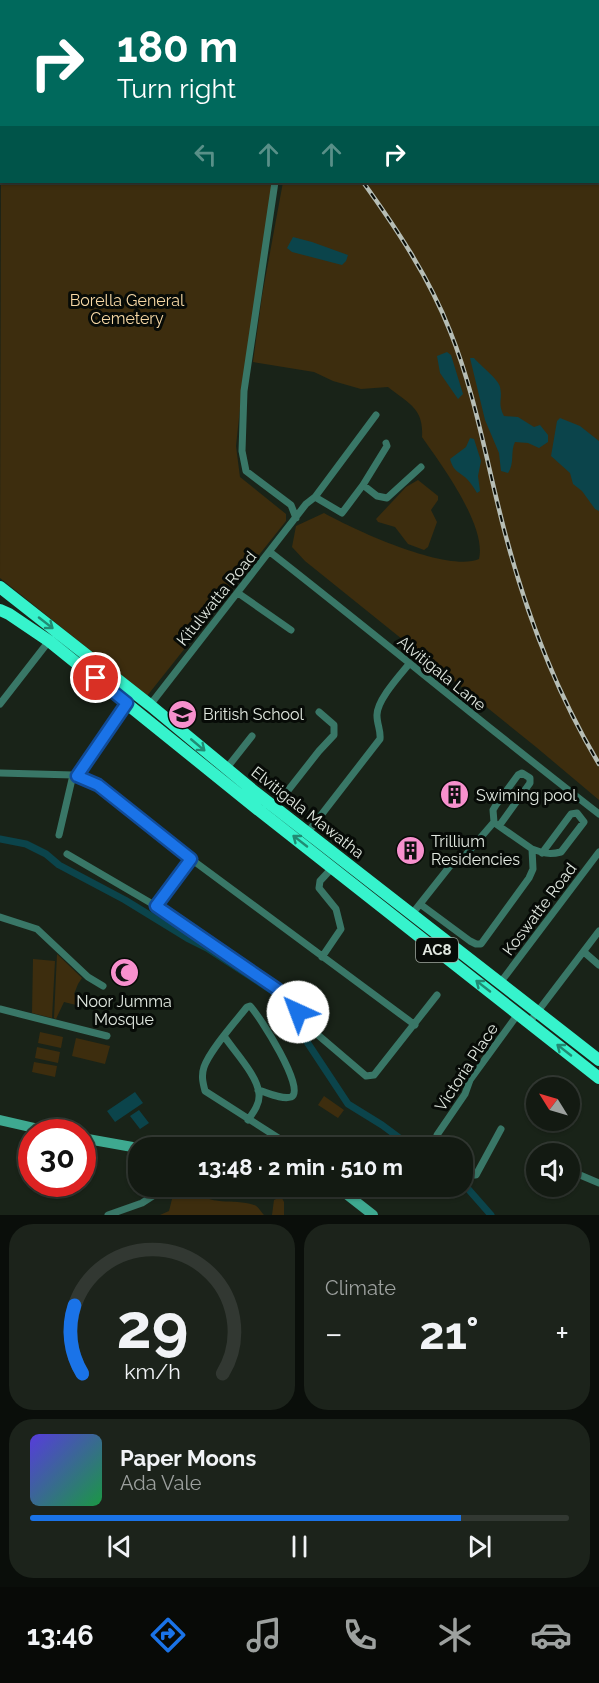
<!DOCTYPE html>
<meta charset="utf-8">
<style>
body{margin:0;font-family:Raleway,sans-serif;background:#1c231b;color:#f1f3f6;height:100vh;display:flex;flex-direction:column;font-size:22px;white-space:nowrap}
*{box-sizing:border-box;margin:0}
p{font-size:20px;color:#9da19f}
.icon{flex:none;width:33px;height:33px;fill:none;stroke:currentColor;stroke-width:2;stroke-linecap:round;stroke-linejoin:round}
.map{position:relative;height:1215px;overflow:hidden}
.details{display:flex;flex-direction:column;gap:9px;padding:9px;background:#0a0e0a;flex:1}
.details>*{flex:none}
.guide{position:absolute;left:0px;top:0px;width:600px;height:183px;box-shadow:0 2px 4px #0004,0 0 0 2px #323832;background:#00695c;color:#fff;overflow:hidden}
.needle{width:39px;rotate:307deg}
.tools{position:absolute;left:526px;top:1077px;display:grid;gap:12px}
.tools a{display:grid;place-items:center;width:54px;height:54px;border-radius:50%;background:#131a12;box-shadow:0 2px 4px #0004,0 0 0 2px #323832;font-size:30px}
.speed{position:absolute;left:18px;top:1119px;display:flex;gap:12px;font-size:30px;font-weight:700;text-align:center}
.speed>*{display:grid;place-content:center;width:78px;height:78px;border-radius:50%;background:#131a12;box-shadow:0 2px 4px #0004,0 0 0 2px #323832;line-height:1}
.speed .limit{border:9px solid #d22;background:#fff;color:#111}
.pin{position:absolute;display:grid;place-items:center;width:51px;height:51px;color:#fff;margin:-26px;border:3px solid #fff;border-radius:50%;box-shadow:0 2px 6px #0007}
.me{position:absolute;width:66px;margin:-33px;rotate:317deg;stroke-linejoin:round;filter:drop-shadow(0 0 4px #0008)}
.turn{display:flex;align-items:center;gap:21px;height:126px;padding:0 18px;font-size:27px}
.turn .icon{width:78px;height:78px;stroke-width:2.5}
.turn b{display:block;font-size:42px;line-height:51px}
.lanes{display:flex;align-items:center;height:57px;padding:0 18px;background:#0003;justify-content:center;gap:30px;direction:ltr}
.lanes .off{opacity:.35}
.big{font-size:45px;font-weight:700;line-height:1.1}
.details .widget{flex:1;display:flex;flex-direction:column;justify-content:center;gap:9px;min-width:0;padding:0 21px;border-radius:24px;background:#1c231b}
.details .dial{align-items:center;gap:0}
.dial svg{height:156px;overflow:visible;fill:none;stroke:#323832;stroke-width:7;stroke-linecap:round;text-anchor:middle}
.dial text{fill:#f1f3f6;stroke:none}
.song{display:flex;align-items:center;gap:18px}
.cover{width:72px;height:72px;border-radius:9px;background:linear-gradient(135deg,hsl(250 70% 55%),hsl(140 70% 35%))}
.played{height:6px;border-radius:3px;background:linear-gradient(90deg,#1a73e8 80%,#323832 80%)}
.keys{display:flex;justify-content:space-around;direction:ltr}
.heat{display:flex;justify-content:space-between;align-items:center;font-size:33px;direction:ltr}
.details .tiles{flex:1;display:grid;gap:9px;grid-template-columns:1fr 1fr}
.widget:last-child{grid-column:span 2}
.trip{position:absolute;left:128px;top:1137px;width:345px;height:60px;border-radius:24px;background:#131a12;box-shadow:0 2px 4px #0004,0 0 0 2px #323832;font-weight:700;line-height:60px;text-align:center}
.menu{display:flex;height:96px;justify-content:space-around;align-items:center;background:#080a07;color:#9da19f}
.menu .icon{width:42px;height:42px}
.menu .on{color:#1a73e8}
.menu b{font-size:27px;color:#f1f3f6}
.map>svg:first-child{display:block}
.green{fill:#3d2d0e}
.water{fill:#0b444b}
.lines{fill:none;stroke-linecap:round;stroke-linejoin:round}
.canal{stroke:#0b444b;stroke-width:7}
.street{stroke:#397767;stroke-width:7}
.secondary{stroke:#3ea990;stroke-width:10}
.primary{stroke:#3ccfaf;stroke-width:10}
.highway{stroke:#36f3cc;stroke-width:12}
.rail-casing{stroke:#b6bdb5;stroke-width:4.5}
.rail{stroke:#070b07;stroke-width:2;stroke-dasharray:7;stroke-linecap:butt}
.oneway{stroke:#218b73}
.route-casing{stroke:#114b97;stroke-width:15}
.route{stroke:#1a73e8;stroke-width:10}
.labels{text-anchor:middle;stroke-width:6;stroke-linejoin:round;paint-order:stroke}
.shield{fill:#070b07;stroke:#a0a69f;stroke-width:1.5}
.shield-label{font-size:15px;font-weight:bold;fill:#e1e8e0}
.park-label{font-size:16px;fill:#f7d8a5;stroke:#070b07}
.street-label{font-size:16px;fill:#e1e8e0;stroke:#070b07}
.poi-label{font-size:16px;fill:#e1e8e0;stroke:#070b07;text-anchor:start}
</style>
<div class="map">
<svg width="599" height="1215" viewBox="0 0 599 1215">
<rect width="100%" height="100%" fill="#192318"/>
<!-- green -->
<path class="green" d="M518,0H599V800L536,747L305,561L292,547L296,526L324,513C354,530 448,573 479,559C487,526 441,464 422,437C424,408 408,403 388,387L361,389L333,381L314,372L253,362L262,296L283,182H598V2L518,1Z
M1,150L2,182H276L241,399L236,446L240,477L286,514V521L147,696L0,578Z
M418,480L438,496V500L431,510L437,522L428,547L424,550L408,544L395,527L378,522L376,519L406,487Z
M57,954L82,978L78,984L74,994L82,997L80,1006L64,1002L56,1019L54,1018Z
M33,959L55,961L52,1018L32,1013Z
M40,1032L63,1037L61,1048L38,1043Z
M76,1038L110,1046L105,1064L72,1056Z
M37,1047L60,1052L58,1063L35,1058Z
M34,1062L57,1066L55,1077L32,1072Z
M324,1096L344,1110L338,1118L318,1105Z
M184,1187H193L192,1189C210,1207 233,1198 254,1205C258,1206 261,1212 264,1215H160L169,1211L172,1199L183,1194Z
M278,1198H282L284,1202V1215H272L274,1200Z"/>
<!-- water -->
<path class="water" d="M293,237L312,242L348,255L346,261L342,265L292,252L287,248Z
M447,352L451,355L463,394L458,399L440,373L437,356Z
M470,358H474C480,365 499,380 500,387C503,400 497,402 504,416L518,417L534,427L540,425L548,435V442L539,448L528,443L515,442C510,452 515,463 508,473L501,471L499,453L485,420Z
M560,418L580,426L599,441V511L595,509L582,491L573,484L570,473L551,456L557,421Z
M470,438L474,439L481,461L478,476L480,491L477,493C474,488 471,483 467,479C459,471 454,473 450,459L466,447Z
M135,1092L143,1103L115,1122L107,1111Z
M139,1110L149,1123L140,1129L130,1116Z"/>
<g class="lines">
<!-- canal -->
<path class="canal" d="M0,839L26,844L46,854L59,865L125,900L187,938L207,948L274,992L348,1104L382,1125L409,1145L416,1148
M462,1182L491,1215"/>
<!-- street -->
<path class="street" d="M512,0L513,2
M319,2L321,0
M0,6L2,7
M275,182L244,391L242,451L246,471L291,505L296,518
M363,485L377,496L387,498L421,467
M315,497L342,513L363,485L387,446L386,443
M270,552C380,638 488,728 599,814
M238,593L291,630
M0,704L49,641
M150,705L306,504L315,497L376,415
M226,769L252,736
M0,773L73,775L98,785L191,859L415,1025
M77,776L127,703
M275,807L319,751L334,735V725L319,712
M308,832L380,739C381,731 377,724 377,716C376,701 400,675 409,664
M59,835L73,775
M532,849C543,853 549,855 561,852L584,822L577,813L571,814L542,853
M67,854L156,906L277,989L318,1035L366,1076L374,1075L437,995
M420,904L470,941L476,944H481L529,878L533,869L532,849L496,824
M156,906L191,859
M412,914L450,866L463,858L494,822L493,810L496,805L518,775L522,773L530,778V783L499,826
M0,917L37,929L88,977L103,986
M584,952L599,965
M322,957L341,929L336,909L319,888L320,881L333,867
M500,983L599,852
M0,1009L107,1036
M529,1023L599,931
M224,1036C234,1051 258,1076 259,1094C260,1104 253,1113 248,1120
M258,1090C266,1092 282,1100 291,1097C307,1090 259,1015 250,1006L247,1007C235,1022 210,1050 204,1067C201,1076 203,1083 205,1091L283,1141L287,1148
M442,1148L438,1144L437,1135L465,1094L470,1080L518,1014
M462,1166L471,1175H476L501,1129
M570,1180L580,1175L599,1183
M108,1215L142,1203L162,1190"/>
<!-- secondary -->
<path class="secondary" d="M0,1120L52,1132
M82,1138L138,1148
M336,1186L373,1215"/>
<!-- primary -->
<path class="primary" d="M0,131L2,125"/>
<!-- highway -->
<path class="highway" d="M34,2L35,0
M47,2L48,0
M0,34L2,33
M0,47L2,46
M0,587L150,705L255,792L599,1060
M0,610L9,614L49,641L256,808L599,1078"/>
<defs>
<path id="rail" d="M234,0L235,2
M363,182C396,228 429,277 450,331C476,396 487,465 505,533C526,613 557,694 599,764"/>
</defs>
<!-- rail casing -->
<use href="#rail" class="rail-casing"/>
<!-- rail -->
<use href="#rail" class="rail"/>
</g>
<!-- one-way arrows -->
<defs><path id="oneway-shaft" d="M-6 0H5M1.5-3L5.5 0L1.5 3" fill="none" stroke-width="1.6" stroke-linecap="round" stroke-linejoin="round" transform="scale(1.5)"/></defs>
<g class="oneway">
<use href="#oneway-shaft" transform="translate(46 623) rotate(38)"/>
<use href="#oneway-shaft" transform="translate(198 745) rotate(40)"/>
<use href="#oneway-shaft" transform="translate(300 841) rotate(-142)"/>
<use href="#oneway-shaft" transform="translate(483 986) rotate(-142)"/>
<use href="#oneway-shaft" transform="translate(564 1050) rotate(-142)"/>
</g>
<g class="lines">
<defs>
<path id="route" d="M96,678L127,703L77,776L98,785L191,859L156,906L277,989L298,1012"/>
</defs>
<!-- route casing -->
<use href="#route" class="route-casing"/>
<!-- route -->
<use href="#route" class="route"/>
</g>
<!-- icons -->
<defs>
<symbol id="school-disc" viewBox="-11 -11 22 22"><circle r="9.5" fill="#f790cd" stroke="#070b07"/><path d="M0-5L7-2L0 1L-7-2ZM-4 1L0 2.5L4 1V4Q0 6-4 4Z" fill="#111"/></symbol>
<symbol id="building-disc" viewBox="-11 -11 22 22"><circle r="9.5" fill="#f790cd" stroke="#070b07"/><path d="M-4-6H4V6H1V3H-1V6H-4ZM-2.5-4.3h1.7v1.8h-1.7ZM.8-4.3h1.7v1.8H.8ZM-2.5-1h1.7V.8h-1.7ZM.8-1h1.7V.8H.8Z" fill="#111"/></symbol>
<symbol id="mosque-disc" viewBox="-11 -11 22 22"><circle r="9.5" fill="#f790cd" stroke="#070b07"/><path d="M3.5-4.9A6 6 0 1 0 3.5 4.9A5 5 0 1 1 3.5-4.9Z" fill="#111"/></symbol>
</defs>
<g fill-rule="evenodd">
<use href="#school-disc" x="166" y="698" width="33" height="33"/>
<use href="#building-disc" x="438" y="778" width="33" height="33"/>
<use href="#building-disc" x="394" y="834" width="33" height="33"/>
<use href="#mosque-disc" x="108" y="956" width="33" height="33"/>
</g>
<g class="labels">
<!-- shield labels -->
<rect class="shield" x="416" y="938" width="42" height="24" rx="4.5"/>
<g class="shield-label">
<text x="437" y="955">AC8</text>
</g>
<!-- park labels -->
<g class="park-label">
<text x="127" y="306">Borella General<tspan x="127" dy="18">Cemetery</tspan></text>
</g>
<!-- street labels -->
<g class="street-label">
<text transform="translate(216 598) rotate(-51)" y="6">Kitulwatta Road</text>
<text transform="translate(442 673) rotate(39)" y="6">Alvitigala Lane</text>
<text transform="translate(308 812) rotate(38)" y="6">Elvitigala Mawatha</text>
<text transform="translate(539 909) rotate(-53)" y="6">Koswatte Road</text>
<text transform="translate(466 1067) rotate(-57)" y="6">Victoria Place</text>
</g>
<!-- poi labels -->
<g class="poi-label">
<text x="203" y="720">British School</text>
<text x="476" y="801">Swiming pool</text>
<text x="431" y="847">Trillium<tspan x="431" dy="18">Residencies</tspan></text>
<text x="124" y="1007" text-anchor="middle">Noor Jumma<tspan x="124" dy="18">Mosque</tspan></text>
</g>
</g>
</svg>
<div class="tools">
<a><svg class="needle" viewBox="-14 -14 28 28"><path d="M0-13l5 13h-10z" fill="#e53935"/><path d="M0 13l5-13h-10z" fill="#9da19f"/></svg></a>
<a><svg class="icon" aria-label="sound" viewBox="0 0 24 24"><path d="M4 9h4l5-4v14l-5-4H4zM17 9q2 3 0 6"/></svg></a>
</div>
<div class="speed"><div class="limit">30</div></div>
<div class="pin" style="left:96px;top:678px;background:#d93025"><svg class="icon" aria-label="arrive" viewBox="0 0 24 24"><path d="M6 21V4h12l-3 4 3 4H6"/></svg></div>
<svg class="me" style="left:298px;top:1012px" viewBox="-20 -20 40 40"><circle r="19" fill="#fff"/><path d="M0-13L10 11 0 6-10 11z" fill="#1a73e8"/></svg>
<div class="trip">13:48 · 2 min · 510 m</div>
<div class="guide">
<div class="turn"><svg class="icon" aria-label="right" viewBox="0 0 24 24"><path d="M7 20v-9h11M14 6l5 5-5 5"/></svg><div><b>180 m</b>Turn right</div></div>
<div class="lanes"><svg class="icon off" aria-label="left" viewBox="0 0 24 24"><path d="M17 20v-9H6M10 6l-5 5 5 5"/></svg><svg class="icon off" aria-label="ahead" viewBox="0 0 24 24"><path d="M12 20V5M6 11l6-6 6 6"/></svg><svg class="icon off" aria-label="ahead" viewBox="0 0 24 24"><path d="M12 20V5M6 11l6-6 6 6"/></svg><svg class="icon" aria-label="right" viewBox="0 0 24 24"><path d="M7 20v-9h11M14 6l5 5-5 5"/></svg></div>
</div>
</div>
<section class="details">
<div class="tiles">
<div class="widget dial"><svg viewBox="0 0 100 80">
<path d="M14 69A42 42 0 1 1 86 69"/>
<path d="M14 69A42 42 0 0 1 10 34" stroke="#1a73e8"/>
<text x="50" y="56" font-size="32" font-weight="700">29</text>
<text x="50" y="72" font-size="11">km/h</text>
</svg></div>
<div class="widget"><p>Climate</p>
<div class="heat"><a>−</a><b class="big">21°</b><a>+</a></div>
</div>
<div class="widget">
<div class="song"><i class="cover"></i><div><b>Paper Moons</b><p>Ada Vale</p></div></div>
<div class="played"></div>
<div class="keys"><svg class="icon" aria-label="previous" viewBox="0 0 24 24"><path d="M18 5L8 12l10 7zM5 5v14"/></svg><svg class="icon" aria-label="pause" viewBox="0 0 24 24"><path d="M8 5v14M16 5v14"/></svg><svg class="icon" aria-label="next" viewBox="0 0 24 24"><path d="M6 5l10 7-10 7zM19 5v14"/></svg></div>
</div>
</div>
</section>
<nav class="menu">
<b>13:46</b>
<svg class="icon on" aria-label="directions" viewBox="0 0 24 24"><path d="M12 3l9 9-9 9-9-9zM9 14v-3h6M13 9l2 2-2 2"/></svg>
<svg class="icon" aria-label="music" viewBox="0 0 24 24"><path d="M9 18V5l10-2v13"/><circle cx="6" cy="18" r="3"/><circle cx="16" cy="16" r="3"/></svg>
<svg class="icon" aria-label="phone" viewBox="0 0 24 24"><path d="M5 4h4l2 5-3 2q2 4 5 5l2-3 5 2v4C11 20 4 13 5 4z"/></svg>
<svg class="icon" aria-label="climate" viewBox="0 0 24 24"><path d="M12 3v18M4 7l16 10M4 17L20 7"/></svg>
<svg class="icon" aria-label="car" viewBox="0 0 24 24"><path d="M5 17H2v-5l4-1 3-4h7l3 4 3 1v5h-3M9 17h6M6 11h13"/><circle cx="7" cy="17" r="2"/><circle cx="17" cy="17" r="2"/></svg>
</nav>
